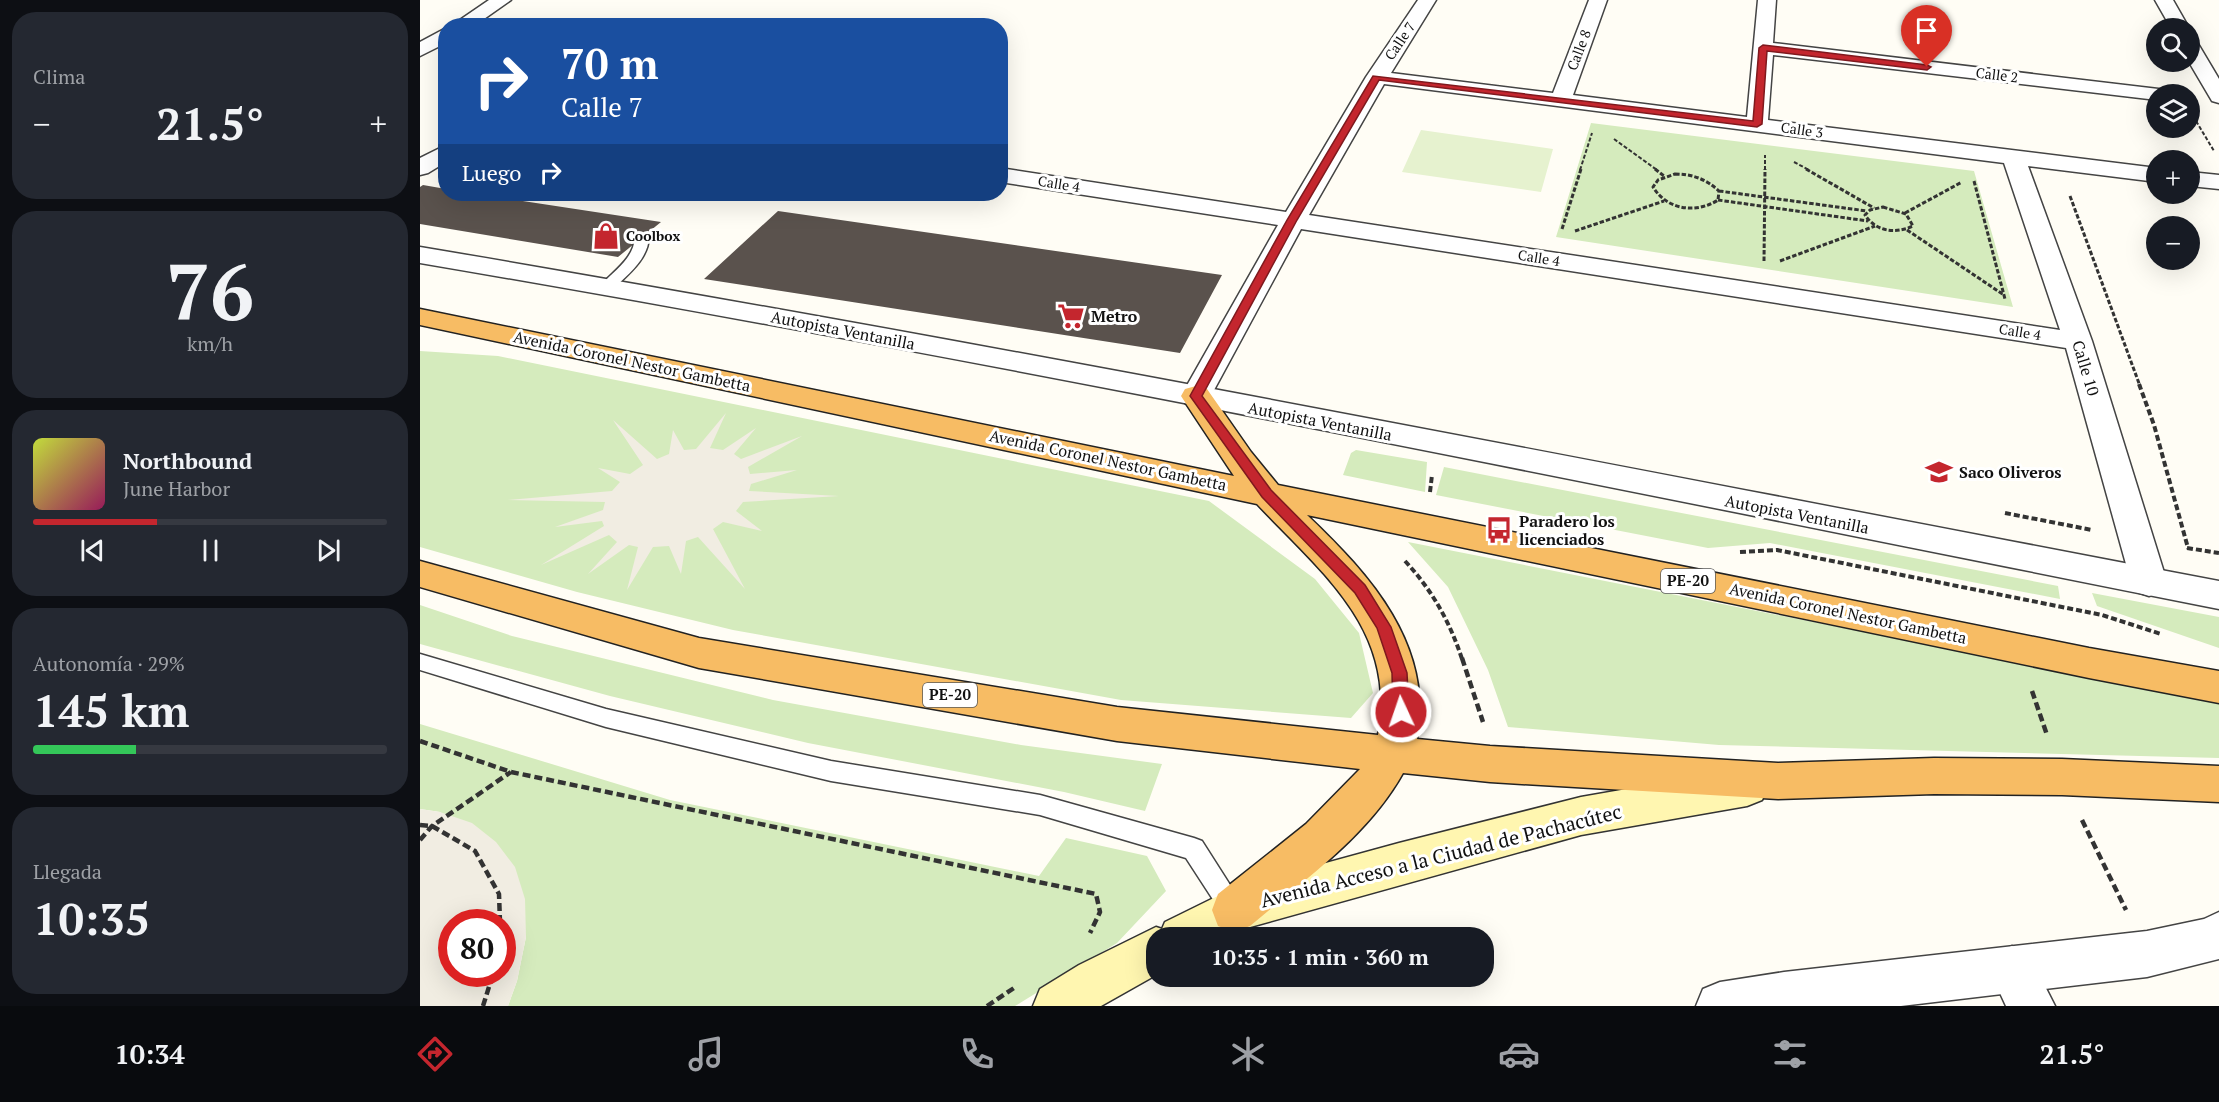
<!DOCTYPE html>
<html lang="es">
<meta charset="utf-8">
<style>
body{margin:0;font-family:"PT Serif",serif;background:#242831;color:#f1f3f6;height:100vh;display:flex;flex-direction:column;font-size:22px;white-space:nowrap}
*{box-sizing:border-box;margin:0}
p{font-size:20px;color:#9ea1a6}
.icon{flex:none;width:33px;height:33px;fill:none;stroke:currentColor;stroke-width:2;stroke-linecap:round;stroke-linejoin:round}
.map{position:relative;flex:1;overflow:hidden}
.details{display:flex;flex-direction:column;gap:12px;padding:12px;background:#0d0f14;width:420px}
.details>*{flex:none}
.hud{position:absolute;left:18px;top:18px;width:570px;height:183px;border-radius:24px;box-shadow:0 6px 24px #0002;background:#1a4fa0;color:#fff;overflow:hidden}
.tools{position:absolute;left:1726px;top:18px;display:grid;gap:12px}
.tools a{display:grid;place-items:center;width:54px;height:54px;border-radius:50%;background:#171b24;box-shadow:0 6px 24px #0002;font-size:30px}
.speed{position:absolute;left:18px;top:909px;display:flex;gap:12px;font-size:30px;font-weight:700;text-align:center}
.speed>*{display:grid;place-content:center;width:78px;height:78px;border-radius:50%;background:#171b24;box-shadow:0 6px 24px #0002;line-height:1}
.speed .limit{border:9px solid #d22;background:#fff;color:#111}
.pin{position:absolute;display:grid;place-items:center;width:51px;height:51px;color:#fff;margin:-62px -26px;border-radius:50% 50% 50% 0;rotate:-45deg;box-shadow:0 0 6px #0007}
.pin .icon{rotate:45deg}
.me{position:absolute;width:66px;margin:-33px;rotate:357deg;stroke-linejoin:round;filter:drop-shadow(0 0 4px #0008)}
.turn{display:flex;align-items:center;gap:21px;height:126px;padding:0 24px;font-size:27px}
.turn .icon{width:78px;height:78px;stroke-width:2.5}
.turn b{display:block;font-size:42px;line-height:51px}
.then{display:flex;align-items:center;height:57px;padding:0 24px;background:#0003;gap:12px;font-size:22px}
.big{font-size:45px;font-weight:700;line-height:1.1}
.details .widget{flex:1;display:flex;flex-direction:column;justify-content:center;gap:9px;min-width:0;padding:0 21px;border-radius:24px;background:#242831}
.details .dial{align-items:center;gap:0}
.dial b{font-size:78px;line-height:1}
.song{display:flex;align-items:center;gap:18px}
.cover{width:72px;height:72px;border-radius:9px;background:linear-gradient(135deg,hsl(70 70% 55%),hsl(330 70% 35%))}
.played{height:6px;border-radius:3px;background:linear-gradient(90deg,#c4262e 35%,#363941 35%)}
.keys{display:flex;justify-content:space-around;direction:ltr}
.heat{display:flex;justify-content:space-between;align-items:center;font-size:33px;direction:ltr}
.charge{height:9px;border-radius:4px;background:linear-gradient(90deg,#34c759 29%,#363941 0)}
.trip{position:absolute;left:726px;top:927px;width:348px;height:60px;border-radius:24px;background:#171b24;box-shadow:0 6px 24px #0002;font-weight:700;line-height:60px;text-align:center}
.menu{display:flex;height:96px;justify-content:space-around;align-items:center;background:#090b0e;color:#9ea1a6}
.menu .icon{width:42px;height:42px}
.menu .selected{color:#c4262e}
.menu b{font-size:27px;color:#f1f3f6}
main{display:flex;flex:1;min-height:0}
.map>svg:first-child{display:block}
.green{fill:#d5ebbd}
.pitch{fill:#e6f2cf}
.plaza{fill:#f1ede2;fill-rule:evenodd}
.building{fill:#5a524d}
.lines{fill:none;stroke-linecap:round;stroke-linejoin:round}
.service-casing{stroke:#444;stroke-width:3}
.minor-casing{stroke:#444;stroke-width:3}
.tertiary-casing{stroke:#444;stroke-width:3}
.secondary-casing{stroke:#333;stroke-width:3}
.trunk-casing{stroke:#222;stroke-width:3}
.path-far3{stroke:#333;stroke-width:2;stroke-dasharray:4 2;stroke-linecap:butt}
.path-far2{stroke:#333;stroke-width:3;stroke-dasharray:4.5 2;stroke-linecap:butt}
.path-far1{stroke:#333;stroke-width:4;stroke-dasharray:6 3;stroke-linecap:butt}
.path{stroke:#333;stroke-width:4.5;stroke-dasharray:8 4;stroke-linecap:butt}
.service{fill:#fff;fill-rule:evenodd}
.minor{fill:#fff;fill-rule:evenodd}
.tertiary{fill:#fff;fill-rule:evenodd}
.secondary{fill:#fff6b0;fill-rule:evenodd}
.trunk{fill:#f7bc64;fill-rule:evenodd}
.route{fill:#c4262e;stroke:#7f191e;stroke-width:1.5}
.labels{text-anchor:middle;stroke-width:6;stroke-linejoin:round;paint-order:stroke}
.far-street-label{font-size:14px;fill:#111;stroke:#fff}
.far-poi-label{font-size:14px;font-weight:bold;fill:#111;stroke:#fff;text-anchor:start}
.shield{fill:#fff;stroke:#585858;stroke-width:1.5}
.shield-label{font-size:15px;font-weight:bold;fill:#111}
.poi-label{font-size:16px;font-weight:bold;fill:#111;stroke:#fff;text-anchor:start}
.street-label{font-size:16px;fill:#111;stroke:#fff}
.near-street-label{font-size:20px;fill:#111;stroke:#fff}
</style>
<main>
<section class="details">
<div class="widget"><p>Clima</p>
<div class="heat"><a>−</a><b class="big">21.5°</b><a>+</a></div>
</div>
<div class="widget dial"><b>76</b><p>km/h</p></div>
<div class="widget">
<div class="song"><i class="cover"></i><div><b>Northbound</b><p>June Harbor</p></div></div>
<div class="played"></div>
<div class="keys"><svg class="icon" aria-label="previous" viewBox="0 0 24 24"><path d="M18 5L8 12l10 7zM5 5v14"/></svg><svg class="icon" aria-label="pause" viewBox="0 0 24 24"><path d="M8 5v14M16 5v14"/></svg><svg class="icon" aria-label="next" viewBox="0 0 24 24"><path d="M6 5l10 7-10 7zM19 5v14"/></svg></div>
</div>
<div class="widget"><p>Autonomía · 29%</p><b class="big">145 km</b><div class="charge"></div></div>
<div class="widget"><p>Llegada</p><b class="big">10:35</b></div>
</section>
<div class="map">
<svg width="1799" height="1006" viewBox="0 0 1799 1006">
<rect width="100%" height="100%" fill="#fffdf5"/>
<!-- green -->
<path class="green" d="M1171,123L1554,171L1593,307L1136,237Z
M0,351L78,356L789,501L895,579L939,633L953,693L931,718L701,700L313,630L157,592L0,547Z
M936,450L1007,462L1005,492L923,475L931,453Z
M1024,467L1638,586L1640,599L1350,543L1288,548L1016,495Z
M988,542L1799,702V758L1299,745L1088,727L1068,670L1028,587Z
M1672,593L1799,617V648L1677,606Z
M0,605L92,636L353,700L601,745L742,764L725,811L644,792L388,743L190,696L0,644Z
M0,724L250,800L619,876L646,838L727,856L746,891L697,943L595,1006H88L97,981L106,937L20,812L0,809Z"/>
<!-- pitch -->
<path class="pitch" d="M1001,130L1133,149L1121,192L982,172Z"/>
<!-- plaza -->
<path class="plaza" d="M306,413L290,448L303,450L336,428L314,454L321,459L382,436L328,467L330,474L377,470L331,484L329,491L419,496L323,502L316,511L342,531L303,522L293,529L325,589L278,537L266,541L261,574L249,546L233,547L207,590L218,547L209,545L168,574L197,542L189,535L121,565L184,526L182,521L135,527L183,510L185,502L88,500L192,491L200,482L178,468L210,474L223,465L193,420L237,459L249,454L253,430L264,450L276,449Z
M0,809L20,812L52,823L76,842L95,867L105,899L106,937L97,981L88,1006H0ZM32,922H82V974H32Z"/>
<!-- building -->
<path class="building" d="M3,185L26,189V194H56L241,222L198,257L0,224V187Z
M358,211L802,275L760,353L284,279Z"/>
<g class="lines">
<defs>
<path id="service" d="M222,233L229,237C228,260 207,275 192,290H182L180,287L182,284C195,270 214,258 215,237Z
M0,654L186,709L411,761L620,795L774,838L782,841L826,910L823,918L814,922L805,918L766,858L620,815L411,781L186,727L0,670Z"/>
<path id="minor" d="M998,0H1016L971,73L1133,93L1169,0H1187L1153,95L1327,117L1338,0H1356L1353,43L1747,90L1750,94H1737V100L1353,55L1348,120L1737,168V182L1608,166L1672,341L1747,582L1741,592L1729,596L1717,592L1711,582L1646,348L881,229L787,403L776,406L765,403L761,396L858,225L580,182V168L866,212L946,77ZM964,84L1584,163L1640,330L889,215Z
M1735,0H1753L1769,28H1751Z
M1770,40L1777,42L1799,79V103L1792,101L1769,62Z
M26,145V162L8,173L0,175V158Z
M1770,172L1799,175V189L1770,186Z
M1592,946L1608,953L1635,1006H1586L1569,969L1576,953Z"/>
<path id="tertiary" d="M69,0H91L54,26H31Z
M26,28V43L0,56V42Z
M0,247C601,348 1200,467 1799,581V609C1200,490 602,365 0,263Z
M1799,912V959L1727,977L1481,1006H1276L1283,989L1300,982L1364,972L1727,931L1784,919Z"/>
<path id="secondary" d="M1327,768L1342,774L1348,787L1342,800L1327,806L1161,835L823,929L808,938H736V975L681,1006H613L620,989L659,965L736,927L742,929L745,922L814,888L979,843L1161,797Z"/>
<path id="trunk" d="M0,309L814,476L761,396L765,389L776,386L787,389L831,452L858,485L1669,648L1799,671V703L1669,678L887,515C950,575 1014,645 997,739L1070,746L1358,763L1514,758L1642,759L1799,766V802L1642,795L1514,794L1358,799L1070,782L983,773C948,836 884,880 830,926L814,932L798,926L792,910L798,894L886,824L940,769L697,741L279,668L0,587V561L279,638L697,707L958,735C978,630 901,572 837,504L0,325Z"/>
</defs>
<!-- service casing -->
<use href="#service" class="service-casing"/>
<!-- minor casing -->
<use href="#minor" class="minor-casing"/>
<!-- tertiary casing -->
<use href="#tertiary" class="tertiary-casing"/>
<!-- secondary casing -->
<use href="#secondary" class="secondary-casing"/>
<!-- trunk casing -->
<use href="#trunk" class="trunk-casing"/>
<!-- path-far3 -->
<path class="path-far3" d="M1773,116L1794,151
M1194,139L1237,170
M1374,162L1389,170
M1160,170L1172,133
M1345,170V155"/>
<!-- path-far2 -->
<path class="path-far2" d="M1235,169L1244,176
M1386,169L1454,208
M1255,174C1272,174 1286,179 1299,191L1298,200C1276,214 1247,210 1233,187L1238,180Z
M1554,181L1585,299
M1299,191L1447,211
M1650,196L1720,386
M1298,200L1448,221
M1463,207L1486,214L1493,226C1476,234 1456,232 1445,215L1450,210Z
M1485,213L1542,182
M1142,229L1161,169
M1487,230L1584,295
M1155,231L1244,201
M1344,261L1345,169
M1360,261L1455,226"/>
<!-- path-far1 -->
<path class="path-far1" d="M1719,384L1734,425L1768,548
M1010,492L1012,475
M1585,513L1672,530
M1767,548L1799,553
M1320,552L1357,550L1682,615L1741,634
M985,561C1012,590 1030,622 1042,659"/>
<!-- path -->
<path class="path" d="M1042,658L1063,722
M1612,691L1627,735
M0,741L91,772L676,894L680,912L670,933
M1662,820L1706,910
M0,825L12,826L55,851L79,894L80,922
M0,840L12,826L91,772
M63,1006L73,974
M567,1006L594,988"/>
<!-- service -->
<use href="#service" class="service"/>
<!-- minor -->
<use href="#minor" class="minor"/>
<!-- tertiary -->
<use href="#tertiary" class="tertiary"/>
<!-- secondary -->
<use href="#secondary" class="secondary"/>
<!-- trunk -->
<use href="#trunk" class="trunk"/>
</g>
<!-- route -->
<path class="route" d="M1343,45L1507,65L1511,67L1507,70L1347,51L1342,124L1337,127L959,80L877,220L782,396L851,490L945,585L971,627L987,673L989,712L987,716L981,718L976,716L973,712L972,673L957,628L935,593L842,497L770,396L867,220L953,76L1333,121L1339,48Z"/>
<!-- icons -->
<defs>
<symbol id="shop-bare" viewBox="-9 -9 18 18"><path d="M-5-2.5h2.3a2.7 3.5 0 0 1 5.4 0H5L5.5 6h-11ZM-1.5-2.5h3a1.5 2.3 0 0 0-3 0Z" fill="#c4262e" stroke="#fff" stroke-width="2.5" paint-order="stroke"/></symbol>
<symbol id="supermarket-bare" viewBox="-9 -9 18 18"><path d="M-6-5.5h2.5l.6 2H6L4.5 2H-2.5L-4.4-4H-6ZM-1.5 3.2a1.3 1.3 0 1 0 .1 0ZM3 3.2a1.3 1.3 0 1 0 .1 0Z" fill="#c4262e" stroke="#fff" stroke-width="2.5" paint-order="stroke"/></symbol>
<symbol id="school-bare" viewBox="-9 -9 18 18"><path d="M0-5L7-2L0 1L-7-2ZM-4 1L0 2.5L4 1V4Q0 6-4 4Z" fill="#c4262e" stroke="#fff" stroke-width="2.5" paint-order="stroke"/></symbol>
<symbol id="bus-bare" viewBox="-9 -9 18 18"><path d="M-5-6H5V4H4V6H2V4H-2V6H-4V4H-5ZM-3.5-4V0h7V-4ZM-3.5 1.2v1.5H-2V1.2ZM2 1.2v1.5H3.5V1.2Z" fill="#c4262e" stroke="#fff" stroke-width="2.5" paint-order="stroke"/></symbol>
</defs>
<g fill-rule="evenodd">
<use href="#shop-bare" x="167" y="217" width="38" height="38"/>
<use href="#supermarket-bare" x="632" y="297" width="38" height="38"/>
<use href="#school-bare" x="1500" y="453" width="38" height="38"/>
<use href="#bus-bare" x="1060" y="511" width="38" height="38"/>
</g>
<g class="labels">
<!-- far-street labels -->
<g class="far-street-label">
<text transform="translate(980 41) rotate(-56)" y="5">Calle 7</text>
<text transform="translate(1159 50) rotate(-69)" y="5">Calle 8</text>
<text transform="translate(1577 75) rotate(7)" y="5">Calle 2</text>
<text transform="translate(1382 130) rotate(8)" y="5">Calle 3</text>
<text transform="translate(639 184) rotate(9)" y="5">Calle 4</text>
<text transform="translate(1119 258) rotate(9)" y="5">Calle 4</text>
<text transform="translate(1600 332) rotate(9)" y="5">Calle 4</text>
</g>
<!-- far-poi labels -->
<g class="far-poi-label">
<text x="206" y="241">Coolbox</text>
</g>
<!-- shield labels -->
<g class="shield">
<rect x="1241" y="569" width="54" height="24" rx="4.5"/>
<rect x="503" y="683" width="54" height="24" rx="4.5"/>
</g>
<g class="shield-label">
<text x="1268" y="586">PE-20</text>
<text x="530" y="700">PE-20</text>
</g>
<!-- poi labels -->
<g class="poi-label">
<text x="671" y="322">Metro</text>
<text x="1539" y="478">Saco Oliveros</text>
<text x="1099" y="527">Paradero los<tspan x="1099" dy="18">licenciados</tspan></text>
</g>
<!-- street labels -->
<g class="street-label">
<text transform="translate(423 330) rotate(11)" y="6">Autopista Ventanilla</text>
<text transform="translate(212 361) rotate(12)" y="6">Avenida Coronel Nestor Gambetta</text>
<text transform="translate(1666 368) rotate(73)" y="6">Calle 10</text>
<text transform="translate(900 421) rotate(11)" y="6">Autopista Ventanilla</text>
<text transform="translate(688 460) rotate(12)" y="6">Avenida Coronel Nestor Gambetta</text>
<text transform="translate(1377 514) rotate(11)" y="6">Autopista Ventanilla</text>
<text transform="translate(1428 613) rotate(12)" y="6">Avenida Coronel Nestor Gambetta</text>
</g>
<!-- near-street labels -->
<g class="near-street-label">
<text transform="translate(1021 856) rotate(-14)" y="7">Avenida Acceso a la Ciudad de Pachacútec</text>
</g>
</g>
</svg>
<div class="tools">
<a><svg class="icon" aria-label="search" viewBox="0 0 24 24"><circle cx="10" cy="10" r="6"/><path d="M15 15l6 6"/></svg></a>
<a><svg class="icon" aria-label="layers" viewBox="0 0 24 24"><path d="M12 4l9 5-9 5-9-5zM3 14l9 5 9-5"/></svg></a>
<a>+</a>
<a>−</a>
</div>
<div class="speed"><div class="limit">80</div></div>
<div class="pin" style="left:1507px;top:67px;background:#d93025"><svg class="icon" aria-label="arrive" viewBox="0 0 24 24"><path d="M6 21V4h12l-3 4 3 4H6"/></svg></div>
<svg class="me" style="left:981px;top:712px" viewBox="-20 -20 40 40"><circle r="17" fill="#c4262e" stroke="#fff" stroke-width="3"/><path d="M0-11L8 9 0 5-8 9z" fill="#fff"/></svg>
<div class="trip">10:35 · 1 min · 360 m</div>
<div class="hud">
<div class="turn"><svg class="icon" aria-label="right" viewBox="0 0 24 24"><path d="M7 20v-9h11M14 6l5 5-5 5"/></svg><div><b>70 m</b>Calle 7</div></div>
<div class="then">Luego<svg class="icon" aria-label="right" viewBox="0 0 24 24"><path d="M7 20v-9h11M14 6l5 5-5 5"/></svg></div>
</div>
</div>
</main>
<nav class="menu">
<b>10:34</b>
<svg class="icon selected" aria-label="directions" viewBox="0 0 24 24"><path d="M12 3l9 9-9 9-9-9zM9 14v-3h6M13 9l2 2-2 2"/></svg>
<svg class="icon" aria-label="music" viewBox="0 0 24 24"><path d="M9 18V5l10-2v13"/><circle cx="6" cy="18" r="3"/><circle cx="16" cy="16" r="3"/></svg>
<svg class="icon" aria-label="phone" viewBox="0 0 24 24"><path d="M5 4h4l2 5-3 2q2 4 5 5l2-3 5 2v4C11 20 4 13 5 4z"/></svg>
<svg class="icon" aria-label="climate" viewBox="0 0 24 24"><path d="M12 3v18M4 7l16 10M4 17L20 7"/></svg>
<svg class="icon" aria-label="car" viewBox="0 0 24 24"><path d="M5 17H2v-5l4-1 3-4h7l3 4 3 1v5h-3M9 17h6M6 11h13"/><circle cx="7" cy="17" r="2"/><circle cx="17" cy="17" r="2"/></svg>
<svg class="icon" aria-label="filters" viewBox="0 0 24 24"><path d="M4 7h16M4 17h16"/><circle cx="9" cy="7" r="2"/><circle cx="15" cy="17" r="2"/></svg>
<b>21.5°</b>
</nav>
